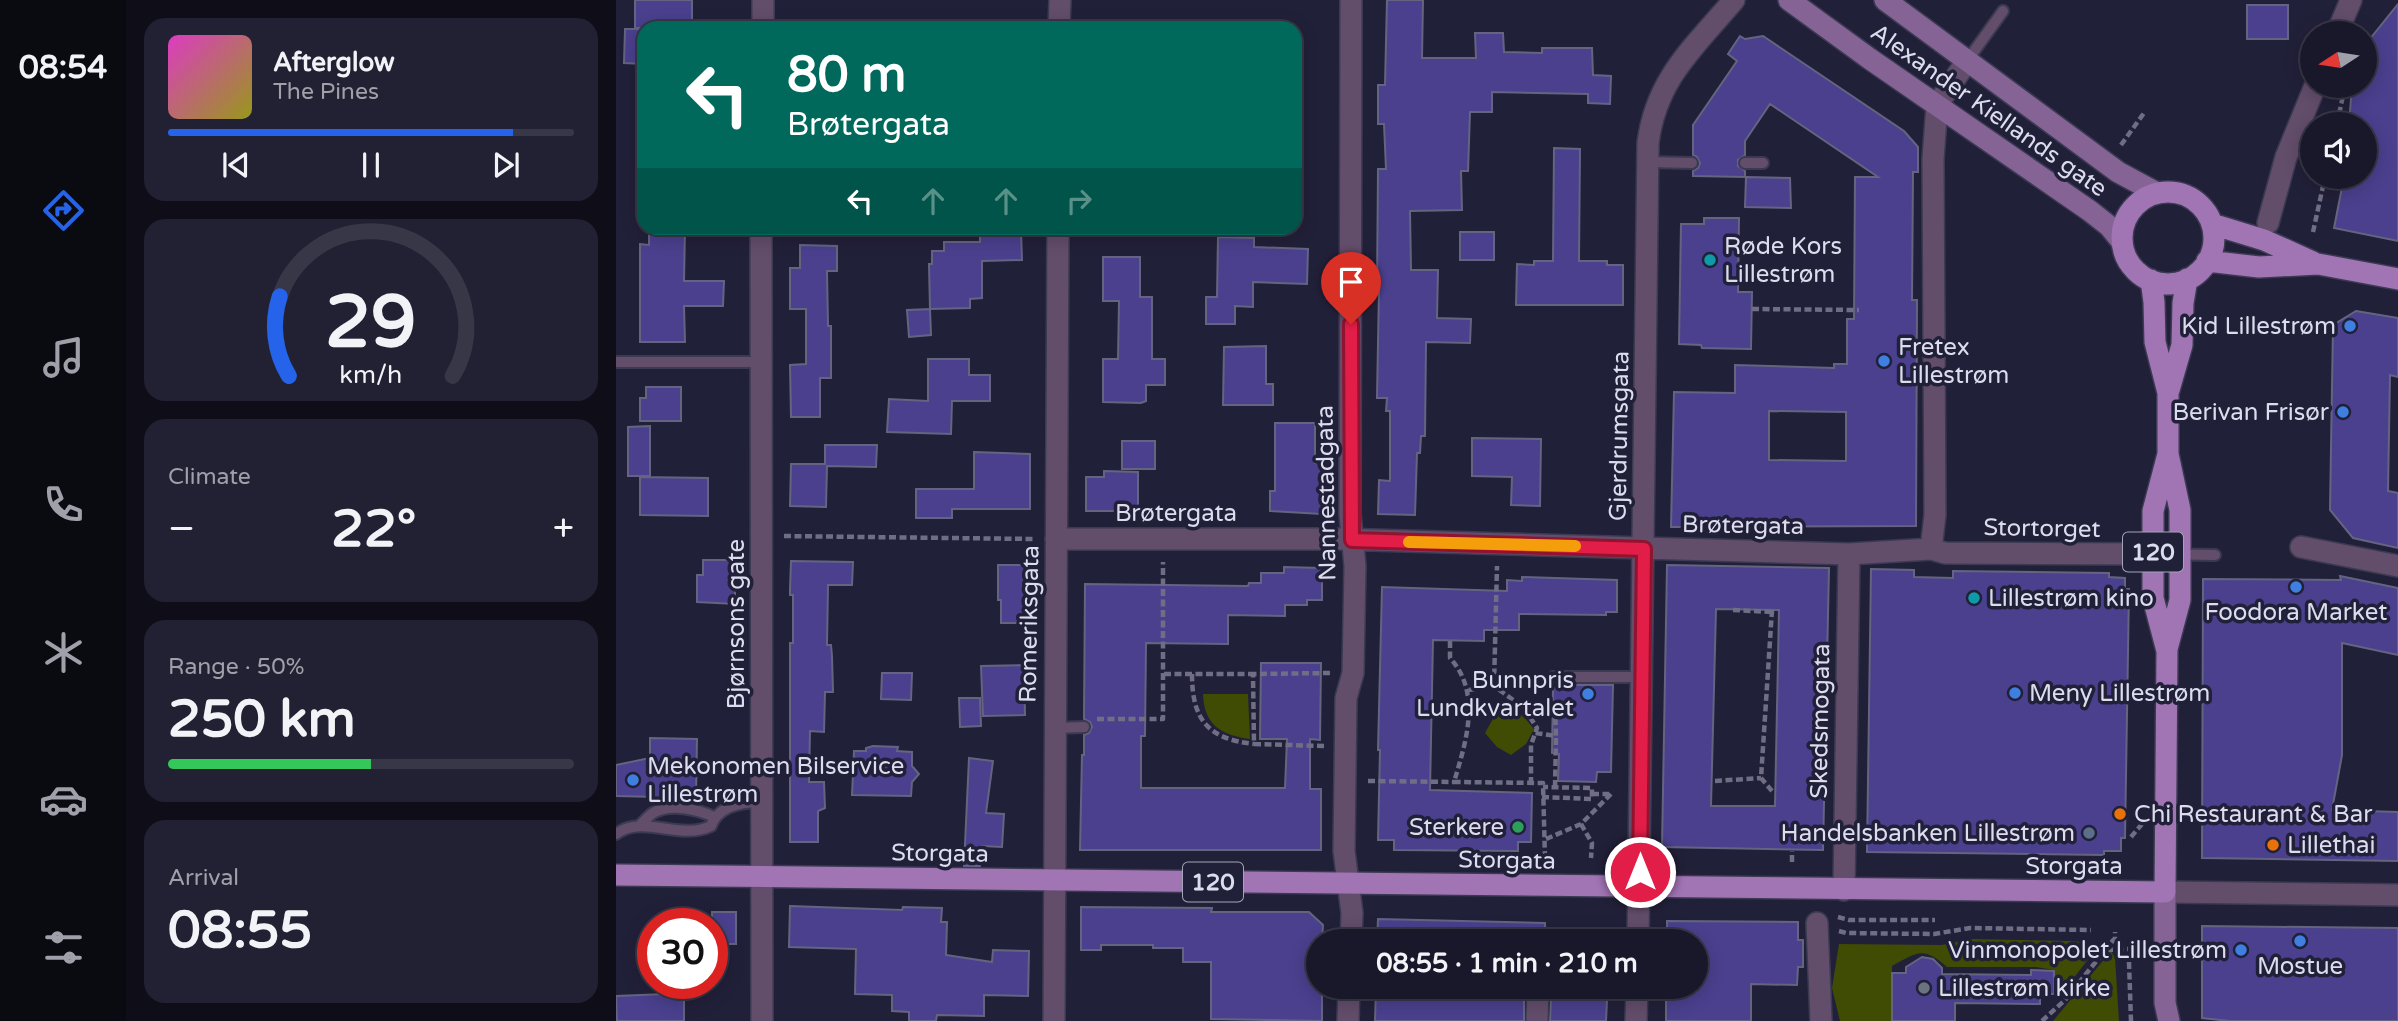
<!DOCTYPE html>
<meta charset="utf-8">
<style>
body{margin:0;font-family:"Varela Round",sans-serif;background:#222133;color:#f1f3f6;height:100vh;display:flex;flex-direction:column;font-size:26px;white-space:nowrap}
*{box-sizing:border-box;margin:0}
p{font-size:23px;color:#9fa0a9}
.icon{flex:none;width:38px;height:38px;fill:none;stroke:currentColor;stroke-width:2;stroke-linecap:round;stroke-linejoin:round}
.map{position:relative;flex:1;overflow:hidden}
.panel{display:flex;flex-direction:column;gap:18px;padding:18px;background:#0e0d18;width:490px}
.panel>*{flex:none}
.top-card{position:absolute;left:21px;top:21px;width:665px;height:214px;border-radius:21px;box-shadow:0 4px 18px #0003,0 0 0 2px #373747;background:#00695c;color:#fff;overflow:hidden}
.needle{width:46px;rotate:258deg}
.buttons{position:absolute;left:1684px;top:21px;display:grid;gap:14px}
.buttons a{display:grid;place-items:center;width:77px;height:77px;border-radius:50%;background:#19182b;box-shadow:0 4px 18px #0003,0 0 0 2px #373747;font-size:35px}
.speed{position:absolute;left:21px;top:908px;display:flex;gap:14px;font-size:35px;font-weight:700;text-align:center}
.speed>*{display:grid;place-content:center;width:91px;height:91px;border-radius:50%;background:#19182b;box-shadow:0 4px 18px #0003,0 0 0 2px #373747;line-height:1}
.speed .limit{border:10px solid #d22;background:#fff;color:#111}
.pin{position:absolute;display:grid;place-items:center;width:60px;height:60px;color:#fff;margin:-72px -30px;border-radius:50% 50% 50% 0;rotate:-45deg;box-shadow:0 0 7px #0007}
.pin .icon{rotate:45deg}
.me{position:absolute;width:77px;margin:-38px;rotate:0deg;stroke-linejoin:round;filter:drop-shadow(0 0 5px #0008)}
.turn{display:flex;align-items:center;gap:24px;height:147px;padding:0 35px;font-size:32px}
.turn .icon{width:91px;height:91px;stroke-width:2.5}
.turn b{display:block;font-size:49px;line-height:60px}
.lanes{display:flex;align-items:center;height:66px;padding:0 35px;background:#0003;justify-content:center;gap:35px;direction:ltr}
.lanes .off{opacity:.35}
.big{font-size:52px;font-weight:700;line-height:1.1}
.panel .tile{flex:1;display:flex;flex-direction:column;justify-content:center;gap:10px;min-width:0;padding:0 24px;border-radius:21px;background:#222133}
.panel .dial{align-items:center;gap:0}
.dial svg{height:182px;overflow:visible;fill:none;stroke:#373747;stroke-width:7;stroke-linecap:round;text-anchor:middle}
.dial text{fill:#f1f3f6;stroke:none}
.song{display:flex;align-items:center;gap:21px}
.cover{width:84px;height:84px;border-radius:10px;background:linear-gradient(135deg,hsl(310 70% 55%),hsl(60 70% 35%))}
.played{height:7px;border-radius:4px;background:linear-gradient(90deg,#2563eb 85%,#373747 85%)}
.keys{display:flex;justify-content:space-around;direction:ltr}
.heat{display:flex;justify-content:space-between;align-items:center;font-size:38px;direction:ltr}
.charge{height:10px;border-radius:5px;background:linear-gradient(90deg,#34c759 50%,#373747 0)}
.trip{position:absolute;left:690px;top:929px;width:402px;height:70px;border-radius:35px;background:#19182b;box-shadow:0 4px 18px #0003,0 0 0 2px #373747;font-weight:700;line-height:70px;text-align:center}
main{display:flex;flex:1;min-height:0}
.tabs{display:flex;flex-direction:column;width:126px;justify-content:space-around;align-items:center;background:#0a0a11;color:#9fa0a9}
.tabs .icon{width:49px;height:49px}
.tabs .on{color:#2563eb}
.tabs b{font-size:32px;color:#f1f3f6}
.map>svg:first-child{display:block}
.green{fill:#404b04}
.building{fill:#4a408e;stroke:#646481;stroke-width:2;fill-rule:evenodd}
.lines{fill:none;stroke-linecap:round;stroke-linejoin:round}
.lane-casing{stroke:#3b3a52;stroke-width:14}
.street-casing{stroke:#3b3a52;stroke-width:24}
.secondary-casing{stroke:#3b3a52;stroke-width:24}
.primary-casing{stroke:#3b3a52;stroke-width:24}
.path{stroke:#6f6e84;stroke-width:4.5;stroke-dasharray:7 3.5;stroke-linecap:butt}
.lane{stroke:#624d6b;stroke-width:10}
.street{stroke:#624d6b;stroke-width:21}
.secondary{stroke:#856394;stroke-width:21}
.primary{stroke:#a174b4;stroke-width:21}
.route-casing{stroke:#92132f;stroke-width:18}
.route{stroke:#e11d48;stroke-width:12}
.slow{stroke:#f59e0b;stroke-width:12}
.culture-dot{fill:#0f9aa8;stroke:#212039;stroke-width:2.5}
.shop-dot{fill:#3f7fe0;stroke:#212039;stroke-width:2.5}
.food-dot{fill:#e8710a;stroke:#212039;stroke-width:2.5}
.leisure-dot{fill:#2e9e5b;stroke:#212039;stroke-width:2.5}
.service-dot{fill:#5c6f8a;stroke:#212039;stroke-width:2.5}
.worship-dot{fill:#6b7280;stroke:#212039;stroke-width:2.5}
.labels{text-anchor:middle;stroke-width:7;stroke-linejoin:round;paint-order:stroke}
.shield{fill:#212039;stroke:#a4a4b8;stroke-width:2}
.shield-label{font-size:23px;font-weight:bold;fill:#dcdcee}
.street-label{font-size:24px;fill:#dcdcee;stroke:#212039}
.poi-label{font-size:24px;fill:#dcdcee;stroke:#212039;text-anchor:start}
</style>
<main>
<nav class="tabs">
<b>08:54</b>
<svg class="icon on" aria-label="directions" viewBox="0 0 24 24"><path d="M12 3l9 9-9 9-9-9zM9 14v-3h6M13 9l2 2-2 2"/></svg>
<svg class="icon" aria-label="music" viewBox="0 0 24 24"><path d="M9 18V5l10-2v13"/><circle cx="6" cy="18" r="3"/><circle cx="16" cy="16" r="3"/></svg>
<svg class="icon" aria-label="phone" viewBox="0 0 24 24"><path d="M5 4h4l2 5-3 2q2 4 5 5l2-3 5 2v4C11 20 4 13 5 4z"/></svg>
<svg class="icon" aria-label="climate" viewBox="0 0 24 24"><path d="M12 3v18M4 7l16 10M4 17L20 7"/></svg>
<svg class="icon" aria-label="car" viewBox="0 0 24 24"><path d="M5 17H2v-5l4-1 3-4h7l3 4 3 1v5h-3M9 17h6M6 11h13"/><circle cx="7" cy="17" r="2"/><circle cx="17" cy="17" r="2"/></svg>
<svg class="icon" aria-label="filters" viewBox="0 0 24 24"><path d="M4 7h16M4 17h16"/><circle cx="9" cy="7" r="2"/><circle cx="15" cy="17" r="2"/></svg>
</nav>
<section class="panel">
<div class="tile">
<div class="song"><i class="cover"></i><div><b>Afterglow</b><p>The Pines</p></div></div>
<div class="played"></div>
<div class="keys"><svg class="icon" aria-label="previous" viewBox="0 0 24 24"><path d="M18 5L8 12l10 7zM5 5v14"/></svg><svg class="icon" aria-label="pause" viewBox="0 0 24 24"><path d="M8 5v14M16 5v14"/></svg><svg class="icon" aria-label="next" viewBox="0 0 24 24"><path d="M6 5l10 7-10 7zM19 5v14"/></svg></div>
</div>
<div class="tile dial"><svg viewBox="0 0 100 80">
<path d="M14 69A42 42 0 1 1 86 69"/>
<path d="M14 69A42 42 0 0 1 10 34" stroke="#2563eb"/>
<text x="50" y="56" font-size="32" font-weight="700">29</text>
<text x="50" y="72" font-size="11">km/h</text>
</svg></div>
<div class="tile"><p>Climate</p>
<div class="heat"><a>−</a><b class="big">22°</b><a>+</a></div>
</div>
<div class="tile"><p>Range · 50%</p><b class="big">250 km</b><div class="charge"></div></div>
<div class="tile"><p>Arrival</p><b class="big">08:55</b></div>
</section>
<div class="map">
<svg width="1782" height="1021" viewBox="0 0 1782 1021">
<rect width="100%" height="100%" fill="#212039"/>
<!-- green -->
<path class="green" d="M587,694H632L634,739C605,735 588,725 587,694Z
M892,707L907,716L918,729L910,744L895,755L881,747L869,733L878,717Z
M1356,939L1457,941L1484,944L1443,997L1438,970L1420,967H1331C1307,946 1302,952 1276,966V1021H1224L1216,988L1223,944L1325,945Z
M1495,951L1499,958L1503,1021H1437Z"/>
<!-- building -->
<path class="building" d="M19,0H76V28H19Z
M771,0H807L806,58H860L859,33H887L888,52L926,53V48H976L977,75L995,76L994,104L972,103V94L876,92V112H854L852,171H845L846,210L794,211L795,270H822L821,318L855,319L854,343L810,342L809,436H805L804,453H801L799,515L762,514L763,480L774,481V411H770L771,398H761L763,289H761L762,169H770L768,124H762V85H769Z
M1782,4V241L1718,228L1728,177H1748V124H1733L1736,86H1748L1749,45Z
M1631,5H1672V39H1631Z
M9,29H28V64L8,63Z
M1124,36L1129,39L1147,36L1288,131L1302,147V172H1297L1296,300H1301L1300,526L1055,527L1058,392L1119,393V365L1218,368V364H1231V319H1238L1239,177H1262L1154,104L1129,141V155L1122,160V166L1129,171V177L1077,176V171L1082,168L1084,163L1081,157L1077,155V125L1121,61L1112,54ZM1153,411L1230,412V461L1153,460Z
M938,148L964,149L963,261H991V265H1007V305H900L901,264L918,265V261H937Z
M1130,177L1174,178L1175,208L1129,207Z
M1088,218H1123L1122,292H1136L1135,349L1086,348L1085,345L1063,344L1065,224H1088Z
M33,228H69L68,281H108L107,306H68L69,342H24V244L33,245Z
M364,230H405L406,260L366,261V298L354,299V308L314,309L313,264H316V251H328V242H364Z
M844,232H878V260H844Z
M602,237L638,238V247L692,249L691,284L637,282V307L619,306V324H590V297H601Z
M184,245L221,246V271H211L212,326H215V378H204V417H175L174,365L190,364V309H174V268H184Z
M487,257H524V297H536V359H549V385H530V401L525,403L487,402V359H502L503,301H487Z
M314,309L315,335L293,337L291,310Z
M1740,311L1782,318V377L1774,375L1772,491L1782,493V548L1737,538L1714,510L1717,325Z
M650,346V384H657V405H607L608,347Z
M312,359H353V375H374V401H336L335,434L271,432L273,399L312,401Z
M30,387H65V421H24V398H30Z
M659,423H699V463H708L705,514L654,511V491H659Z
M34,426V476H12V427Z
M856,438L925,439L924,506L895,505L896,477L856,476Z
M506,441H539V469H506Z
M209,445H261L260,467L211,466L210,507L174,506L175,464H209Z
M358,452L414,454V509H336V518H300V489H358Z
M488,471L522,472V511H470V477H488Z
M24,477L92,478V516L24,515Z
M87,560H119V604L81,602V575H87Z
M175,561L237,562L236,585H212L211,645H215L216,656L217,692H209L208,732L194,731L193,782H208L209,808L202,811V842H174V643H177V595H174V589Z
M382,565H413L412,623H385V600H382Z
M1051,565L1213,568L1207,850L1046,847ZM1100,609L1163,610L1159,806H1095Z
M668,567L706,568V600H691V605H669V616L612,615V644L530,643L529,736H525V788H669L671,739H644L645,663H705L704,740L694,739V789H705V850H464L466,755H468V735L473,733L476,727L474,722L468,719L469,584L632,586L633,583H645V573H668Z
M1255,569L1298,570V577L1337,578V571L1493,573V577L1509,578V589H1513L1509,838H1505V851H1488V855L1251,852Z
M1724,576L1782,588V655L1726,643V755L1716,810L1782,812V861L1586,858L1587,579L1725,580Z
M906,577L1001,580V612H990V615L903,614V630H868V641L817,640L814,790L916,793L915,842H902V851L778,850V840H762L764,750H762L766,587L891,591V580L906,581Z
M408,665L409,715L367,716L365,666Z
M266,673H296L295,700L265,699Z
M945,685H997L995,772H981L980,782L942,781L943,754L936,753L937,688H945Z
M343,698H364L365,726L344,727Z
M34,738L81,739L80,798L0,796V765L34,758Z
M257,746L282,747L281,751L296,752V766L303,774L296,782L295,796L236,795L238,751H250V748Z
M353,758L377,761L370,813L388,814L386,847L366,846L364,866H348Z
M174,906L286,910L287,907L326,908L325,922H331L330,955L376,962L377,950L413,951L412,996L368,995V1016L321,1015L320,1021H293V1012L276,1011V995L239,994L240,949L173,947Z
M465,907L596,908L595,912H693L707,925L706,942H702V987H706V1021L595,1019V962H567V948H537V945H485V950H465Z
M96,912H120V944H96Z
M762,919L929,923V942H761Z
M1051,921L1182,922V940H1187V967H1182L1181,985L1135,984V1021H1050V987H1080V942H1051Z
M1586,926L1782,928V1021H1613L1586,1018Z
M1306,957L1317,959L1326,968V974L1415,975V970L1438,971V994H1424V1004L1339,1003V1021H1276V973H1290V967Z
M49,984H68V1021H1L0,996L49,994Z
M760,987H902L901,990L908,991V1021H759Z
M935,998L991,1000L990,1021H934Z"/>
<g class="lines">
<defs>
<path id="lane" d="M1351,61L1387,11
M1032,162L1076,163
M1129,163H1147
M0,362H144
M1537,554L1599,555
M937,677H1026
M439,728L468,727
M24,825C28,822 32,816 37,813C54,803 81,809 98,817
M0,834C27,814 64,841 95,826C102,806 126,802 145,802"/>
<path id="street" d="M147,28V0
M443,28L444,0
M1721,33L1735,0
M1652,223L1670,157L1699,86
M145,228L146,1021
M440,539H722L1233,554L1315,549L1319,515L1317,159L1321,105L1351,61
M1685,547L1782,566
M1315,549L1329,553L1537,554
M1228,890L1233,554
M1549,892L1782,895
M1201,923L1205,1021
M735,942L736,913L728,851L730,698L737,673L739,566L734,514L735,0
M1022,942L1032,143C1040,79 1078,47 1118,0
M438,1021L442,228
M732,1021L733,987
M921,1021L922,988
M1020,1021L1021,987"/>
<path id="secondary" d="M1173,0L1254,59L1474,211L1493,226L1506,242
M1269,0L1502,172L1541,193
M1549,892V1003L1553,1021"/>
<path id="primary" d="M1506 238a46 46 0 1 1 92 0a46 46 0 1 1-92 0Z
M1596,224L1648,240L1697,262
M1591,261L1643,267L1702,264L1782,279
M1535,280L1538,302L1539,342L1552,393V454L1564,510V600L1551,649
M1553,390L1566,345L1567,303L1571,279
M0,875L1549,892L1551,651L1537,598V511L1552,454"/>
</defs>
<!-- lane casing -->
<use href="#lane" class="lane-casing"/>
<!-- street casing -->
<use href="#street" class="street-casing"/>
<!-- secondary casing -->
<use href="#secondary" class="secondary-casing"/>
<!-- primary casing -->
<use href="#primary" class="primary-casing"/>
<!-- path -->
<path class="path" d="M1721,124L1729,86
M1505,145L1528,113
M1697,232L1709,177
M1136,309L1243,310
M168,536L419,539
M1117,610L1156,612
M1156,610L1145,778L1156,791
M834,641V658C866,693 850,742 838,782L927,783L929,859
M548,674H637
M576,674C576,720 592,739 638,744
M878,686L881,566
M853,690L878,686L908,708L921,728L915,745V782
M910,711L925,706H939L940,736L919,733
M481,719H547V562
M708,746L638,744L637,674L715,673
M752,781L838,782
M1099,781L1145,778
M939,787L940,736
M976,794H993
M926,797L976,799V788L927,787
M965,824L976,843L975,858
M1515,837L1526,824
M930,839L965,824L995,794
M1176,862V851
M1222,917L1233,920H1319
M1223,931L1230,933L1318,934L1354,928L1475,930
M1490,950L1513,949
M1513,962L1515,1021
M1426,1021L1449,1000L1499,938V932"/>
<!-- lane -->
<use href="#lane" class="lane"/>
<!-- street -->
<use href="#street" class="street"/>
<!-- secondary -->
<use href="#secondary" class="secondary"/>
<!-- primary -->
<use href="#primary" class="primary"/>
</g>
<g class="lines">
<defs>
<path id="route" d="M735,324L736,540L1028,549L1024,872"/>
</defs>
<!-- route casing -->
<use href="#route" class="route-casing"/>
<!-- route -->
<use href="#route" class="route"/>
<!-- slow -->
<path class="slow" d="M793,542L959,546"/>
</g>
<!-- markers -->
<g class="culture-dot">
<circle cx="1094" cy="260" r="7"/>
<circle cx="1358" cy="598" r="7"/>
</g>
<g class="shop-dot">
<circle cx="1734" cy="326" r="7"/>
<circle cx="1268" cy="361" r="7"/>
<circle cx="1727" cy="412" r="7"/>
<circle cx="1680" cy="587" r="7"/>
<circle cx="1399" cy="693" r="7"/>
<circle cx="972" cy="694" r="7"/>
<circle cx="17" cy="780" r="7"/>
<circle cx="1684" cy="941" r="7"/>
<circle cx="1625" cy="950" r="7"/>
</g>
<g class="food-dot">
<circle cx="1504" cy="814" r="7"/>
<circle cx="1657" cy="845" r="7"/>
</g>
<circle class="leisure-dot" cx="902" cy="827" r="7"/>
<circle class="service-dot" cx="1473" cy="833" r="7"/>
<circle class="worship-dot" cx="1308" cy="988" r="7"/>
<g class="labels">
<!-- shield labels -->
<g class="shield">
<rect x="1507" y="532.5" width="60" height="39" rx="5"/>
<rect x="567" y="862.5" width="60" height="39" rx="5"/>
</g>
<g class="shield-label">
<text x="1537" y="560">120</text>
<text x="597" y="890">120</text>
</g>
<!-- street labels -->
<g class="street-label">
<text transform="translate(1373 110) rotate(35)" y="8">Alexander Kiellands gate</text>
<text transform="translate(1003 436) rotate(-89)" y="8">Gjerdrumsgata</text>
<text transform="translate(710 493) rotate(-91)" y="8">Nannestadgata</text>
<text x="560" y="521">Brøtergata</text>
<text transform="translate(1127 525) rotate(1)" y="8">Brøtergata</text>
<text transform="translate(1426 528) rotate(1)" y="8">Stortorget</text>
<text transform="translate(120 624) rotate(-90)" y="8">Bjørnsons gate</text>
<text transform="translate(413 624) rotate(-89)" y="8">Romeriksgata</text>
<text transform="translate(1204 721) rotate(-89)" y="8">Skedsmogata</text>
<text transform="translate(324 853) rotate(1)" y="8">Storgata</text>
<text transform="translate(891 860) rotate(1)" y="8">Storgata</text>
<text x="1458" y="874">Storgata</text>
</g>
<!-- poi labels -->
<g class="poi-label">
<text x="1108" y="254">Røde Kors<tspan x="1108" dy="28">Lillestrøm</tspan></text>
<text x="1720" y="334" text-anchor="end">Kid Lillestrøm</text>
<text x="1282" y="355">Fretex<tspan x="1282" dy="28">Lillestrøm</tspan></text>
<text x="1713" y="420" text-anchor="end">Berivan Frisør</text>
<text x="1372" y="606">Lillestrøm kino</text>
<text x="1680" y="620" text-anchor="middle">Foodora Market</text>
<text x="958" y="688" text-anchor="end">Bunnpris<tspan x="958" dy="28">Lundkvartalet</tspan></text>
<text x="1413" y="701">Meny Lillestrøm</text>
<text x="31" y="774">Mekonomen Bilservice<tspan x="31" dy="28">Lillestrøm</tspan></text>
<text x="1518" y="822">Chi Restaurant &amp; Bar</text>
<text x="888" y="835" text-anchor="end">Sterkere</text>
<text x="1459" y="841" text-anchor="end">Handelsbanken Lillestrøm</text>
<text x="1671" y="853">Lillethai</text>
<text x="1611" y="958" text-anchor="end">Vinmonopolet Lillestrøm</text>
<text x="1684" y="974" text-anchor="middle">Mostue</text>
<text x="1322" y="996">Lillestrøm kirke</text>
</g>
</g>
</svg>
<div class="buttons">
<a><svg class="needle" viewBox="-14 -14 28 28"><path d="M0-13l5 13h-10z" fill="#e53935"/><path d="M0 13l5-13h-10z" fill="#9fa0a9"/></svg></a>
<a><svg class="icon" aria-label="sound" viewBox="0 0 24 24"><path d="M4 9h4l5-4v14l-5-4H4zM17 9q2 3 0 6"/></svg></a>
</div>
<div class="speed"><div class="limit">30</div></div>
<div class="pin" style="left:735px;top:324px;background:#d93025"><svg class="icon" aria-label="arrive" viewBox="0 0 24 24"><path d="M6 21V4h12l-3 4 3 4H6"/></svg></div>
<svg class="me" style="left:1024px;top:872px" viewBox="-20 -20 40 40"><circle r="17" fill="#e11d48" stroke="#fff" stroke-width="3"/><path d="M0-11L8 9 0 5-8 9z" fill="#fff"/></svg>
<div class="trip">08:55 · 1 min · 210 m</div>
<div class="top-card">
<div class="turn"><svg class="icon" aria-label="left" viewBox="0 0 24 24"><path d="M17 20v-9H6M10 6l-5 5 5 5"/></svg><div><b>80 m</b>Brøtergata</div></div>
<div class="lanes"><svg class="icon" aria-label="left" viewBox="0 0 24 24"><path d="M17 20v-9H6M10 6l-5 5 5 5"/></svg><svg class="icon off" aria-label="ahead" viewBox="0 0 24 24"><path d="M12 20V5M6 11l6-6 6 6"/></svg><svg class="icon off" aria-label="ahead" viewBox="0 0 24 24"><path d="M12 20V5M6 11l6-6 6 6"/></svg><svg class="icon off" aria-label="right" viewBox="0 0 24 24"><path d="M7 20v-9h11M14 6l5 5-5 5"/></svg></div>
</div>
</div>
</main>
